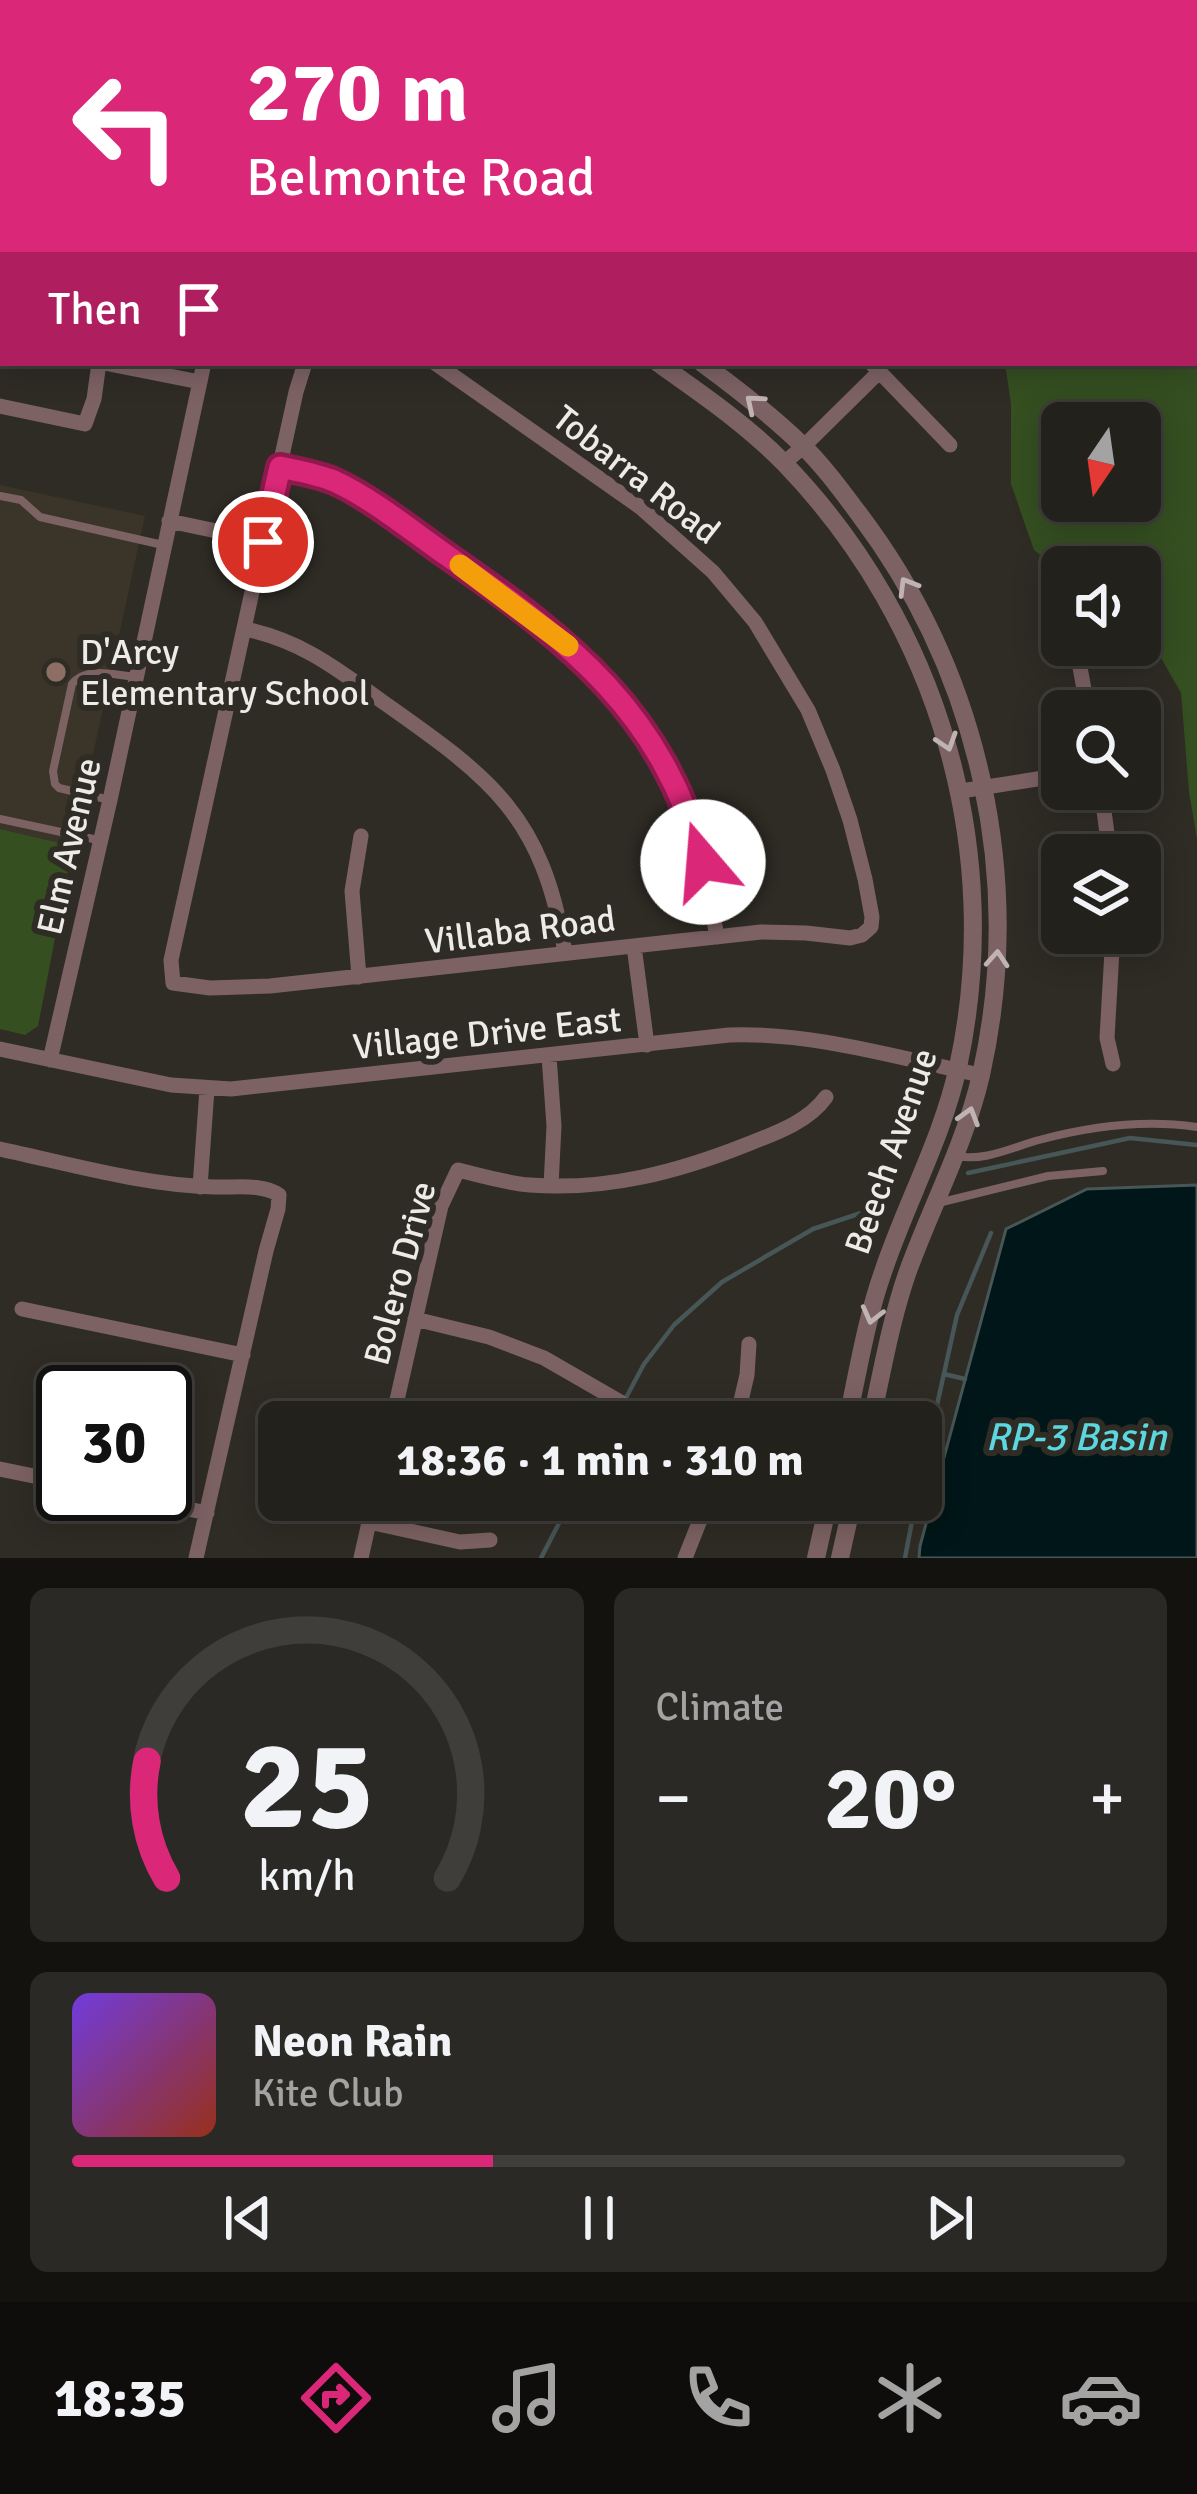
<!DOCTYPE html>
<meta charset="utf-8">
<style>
body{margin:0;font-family:Signika,sans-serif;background:#2b2925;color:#f1f3f6;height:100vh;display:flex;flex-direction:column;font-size:45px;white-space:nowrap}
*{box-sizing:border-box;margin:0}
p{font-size:39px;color:#a3a3a3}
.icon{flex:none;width:66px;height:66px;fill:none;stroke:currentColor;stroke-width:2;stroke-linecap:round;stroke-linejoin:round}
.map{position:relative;height:1558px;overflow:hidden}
.sheet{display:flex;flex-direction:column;gap:30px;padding:30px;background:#13120f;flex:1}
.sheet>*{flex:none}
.top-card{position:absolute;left:0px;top:0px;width:1197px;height:366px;box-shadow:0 6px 30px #0003,0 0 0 3px #403e3b;background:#db2777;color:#fff;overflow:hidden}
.needle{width:78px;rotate:193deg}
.tools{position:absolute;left:1041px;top:402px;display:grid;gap:24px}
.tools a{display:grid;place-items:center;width:120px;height:120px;border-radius:18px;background:#23211c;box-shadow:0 6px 30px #0003,0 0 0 3px #403e3b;font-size:60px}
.speed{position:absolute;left:36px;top:1365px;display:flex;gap:24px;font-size:60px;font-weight:700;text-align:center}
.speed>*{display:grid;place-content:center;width:156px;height:156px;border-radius:50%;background:#23211c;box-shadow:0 6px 30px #0003,0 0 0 3px #403e3b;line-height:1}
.speed .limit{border:6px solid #111;border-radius:18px;background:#fff;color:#111}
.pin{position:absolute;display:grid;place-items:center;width:102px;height:102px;color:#fff;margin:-51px;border:6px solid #fff;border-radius:50%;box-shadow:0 3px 12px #0007}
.me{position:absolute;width:132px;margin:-66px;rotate:342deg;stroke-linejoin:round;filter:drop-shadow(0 0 9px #0008)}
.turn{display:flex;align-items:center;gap:42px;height:252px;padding:0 48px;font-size:54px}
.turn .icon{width:156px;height:156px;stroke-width:2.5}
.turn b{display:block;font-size:84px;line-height:102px}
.then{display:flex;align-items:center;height:114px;padding:0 48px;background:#0003;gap:24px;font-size:45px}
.big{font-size:90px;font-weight:800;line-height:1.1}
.sheet .widget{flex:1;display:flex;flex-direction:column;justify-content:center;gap:18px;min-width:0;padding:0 42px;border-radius:18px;background:#2b2925}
.sheet .dial{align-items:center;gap:0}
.dial svg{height:312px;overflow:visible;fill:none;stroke:#403e3b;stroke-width:7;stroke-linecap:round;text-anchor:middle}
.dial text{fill:#f1f3f6;stroke:none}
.song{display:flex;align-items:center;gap:36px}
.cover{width:144px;height:144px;border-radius:18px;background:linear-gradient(135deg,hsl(260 70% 55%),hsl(10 70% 35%))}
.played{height:12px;border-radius:6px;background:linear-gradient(90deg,#db2777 40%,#403e3b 40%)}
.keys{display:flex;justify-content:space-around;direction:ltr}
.heat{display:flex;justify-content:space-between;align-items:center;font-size:66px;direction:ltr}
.sheet .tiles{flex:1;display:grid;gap:30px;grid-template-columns:1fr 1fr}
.widget:last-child{grid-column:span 2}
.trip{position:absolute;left:258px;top:1401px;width:684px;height:120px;border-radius:18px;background:#23211c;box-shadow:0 6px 30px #0003,0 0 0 3px #403e3b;font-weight:800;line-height:120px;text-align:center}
.tabs{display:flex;height:192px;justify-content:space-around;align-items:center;background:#0e0d0b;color:#a3a3a3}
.tabs .icon{width:84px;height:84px}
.tabs .active{color:#db2777}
.tabs b{font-size:54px;color:#f1f3f6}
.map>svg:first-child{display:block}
.built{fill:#3a3528}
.green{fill:#354f21;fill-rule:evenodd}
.water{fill:#001618;stroke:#475656;stroke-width:3}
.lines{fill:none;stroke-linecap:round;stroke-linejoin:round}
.stream{stroke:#475656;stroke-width:4.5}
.service{stroke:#7d6263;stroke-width:8}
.minor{stroke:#7d6263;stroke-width:15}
.tertiary{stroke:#7d6263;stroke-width:18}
.oneway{stroke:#c0b4b2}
.route-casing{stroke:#8e194d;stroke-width:30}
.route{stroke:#db2777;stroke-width:21}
.slow{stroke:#f59e0b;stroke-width:21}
.education-dot{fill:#8d6e63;stroke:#2f2c25;stroke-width:4.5}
.labels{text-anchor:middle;stroke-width:12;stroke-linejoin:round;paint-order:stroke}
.street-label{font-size:36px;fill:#edebe7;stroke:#2f2c25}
.poi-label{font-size:36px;fill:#edebe7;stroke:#2f2c25;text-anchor:start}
.water-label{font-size:39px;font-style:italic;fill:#5bd7e0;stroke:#2f2c25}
</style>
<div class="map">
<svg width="1197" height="1558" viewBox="0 0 1197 1558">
<rect width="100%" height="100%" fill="#2f2c25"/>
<!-- built -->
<path class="built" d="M0,485L145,516L73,846L0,829Z"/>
<!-- green -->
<path class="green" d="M869,0H1197V839L1189,792L1181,693L1156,649L1140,635V567H1062V572L1034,550L1011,484V404L1005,363H1194V3H869ZM1062,423H1140V501H1062Z
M0,829L73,846L38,1026L25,1035L0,1029Z"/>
<!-- water -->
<path class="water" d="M1197,1185V1558H919L920,1546L1006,1229L1087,1189Z"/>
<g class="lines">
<!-- stream -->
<path class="stream" d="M968,1173L1130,1138L1197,1145
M944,1374L965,1379
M613,1422L644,1364L674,1325L722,1282L813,1229L888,1204
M921,1477L957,1315L991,1233
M541,1558L571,1500
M905,1558L916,1500"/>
<!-- service -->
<path class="service" d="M0,496L21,500L40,517L163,545
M110,800L59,788L55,784L53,771L72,684C86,666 114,675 135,677
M0,819L98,840
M957,1156C984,1162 1013,1147 1039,1140C1091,1126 1143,1119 1197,1127
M938,1203L1048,1176L1103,1171"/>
<!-- minor -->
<path class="minor" d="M554,0L556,3
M403,3L408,0
M0,59L3,61
M0,249L3,250
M104,363L200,382
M305,363L296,392L171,960L173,983L210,988L270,986L761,932L806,933L850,938L862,935L871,927L872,917L865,879L850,820L833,770L808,710L755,622L713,572L640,507L435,363
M871,363L950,445
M0,406L85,424L94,399L99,363
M784,463L804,446L880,371
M280,467C298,471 317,474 333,481C374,499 411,531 448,556C557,632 655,706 696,838C706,870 711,904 717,937
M169,521L264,541
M245,629C302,641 337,669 383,702C491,778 543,815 565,953
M1080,647L1079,662L1088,711
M1101,789L1110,855
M961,791L1062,775
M634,946L647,1045
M359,977L352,891L361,836
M0,1049L171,1085L231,1089L729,1035C815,1032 897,1058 981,1075
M549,1056L554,1126L551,1186
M50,1060L110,800L204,363
M1113,1064L1107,1038L1113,933
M0,1149C70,1164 142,1185 214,1187C235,1188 261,1183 279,1195L278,1209L266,1251L196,1558
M200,1187L207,1089
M22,1309L243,1355
M415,1319L489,1337L544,1358L655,1422
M392,1422L441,1206L458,1170C482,1176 506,1183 530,1185C606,1191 678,1172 748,1144C776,1133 808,1122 826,1097
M736,1422L747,1375L749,1344
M0,1469L63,1482
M117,1494L207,1513
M369,1522L460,1542L490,1540
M361,1558L374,1500
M685,1558L708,1500"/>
<!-- tertiary -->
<path class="tertiary" d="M126,0L130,3
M169,0L173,3
M658,363C702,394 747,425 785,464C939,624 1005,850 958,1067C942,1139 906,1203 883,1272C866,1320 858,1372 847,1422
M702,363C736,388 770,414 801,444C822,464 841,490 859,514C980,674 1025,879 981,1075C965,1144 932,1205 908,1271C891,1319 882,1372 871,1422
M816,1558L829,1500
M840,1558L853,1500"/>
</g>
<!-- one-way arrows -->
<defs><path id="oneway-chevron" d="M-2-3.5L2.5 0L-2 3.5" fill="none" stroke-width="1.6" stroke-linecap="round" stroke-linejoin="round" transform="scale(3)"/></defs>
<g class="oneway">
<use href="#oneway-chevron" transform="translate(754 403) rotate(-140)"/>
<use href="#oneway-chevron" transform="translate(907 586) rotate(-121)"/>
<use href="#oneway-chevron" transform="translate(947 742) rotate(72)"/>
<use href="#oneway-chevron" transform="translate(997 959) rotate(-86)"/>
<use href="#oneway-chevron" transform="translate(969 1116) rotate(-73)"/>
<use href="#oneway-chevron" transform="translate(872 1315) rotate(104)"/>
</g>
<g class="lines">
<defs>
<path id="route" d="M263,542L280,467C298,471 317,474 334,481C375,500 413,532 449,557C571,642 662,712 703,862"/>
</defs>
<!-- route casing -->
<use href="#route" class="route-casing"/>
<!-- route -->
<use href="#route" class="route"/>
<!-- slow -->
<path class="slow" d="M460,565L568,646"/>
</g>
<!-- markers -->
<circle class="education-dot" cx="56" cy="672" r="12"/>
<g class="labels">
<!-- street labels -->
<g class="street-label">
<text transform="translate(637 474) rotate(38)" y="13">Tobarra Road</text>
<text transform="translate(68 846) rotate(-77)" y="13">Elm Avenue</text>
<text transform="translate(520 929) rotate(-7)" y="13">Villaba Road</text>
<text transform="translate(487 1032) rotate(-6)" y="13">Village Drive East</text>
<text transform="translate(890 1151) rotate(-71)" y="13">Beech Avenue</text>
<text transform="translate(399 1273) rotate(-75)" y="13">Bolero Drive</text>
</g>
<!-- poi labels -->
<g class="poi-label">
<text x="80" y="664">D'Arcy<tspan x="80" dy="41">Elementary School</tspan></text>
</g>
<!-- water labels -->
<g class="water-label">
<text x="1076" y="1450">RP-3 Basin</text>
</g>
</g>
</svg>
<div class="tools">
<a><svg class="needle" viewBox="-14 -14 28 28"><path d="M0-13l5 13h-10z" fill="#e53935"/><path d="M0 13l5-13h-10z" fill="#a3a3a3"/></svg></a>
<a><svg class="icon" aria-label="sound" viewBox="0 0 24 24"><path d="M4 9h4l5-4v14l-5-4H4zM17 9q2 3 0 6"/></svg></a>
<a><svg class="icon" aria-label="search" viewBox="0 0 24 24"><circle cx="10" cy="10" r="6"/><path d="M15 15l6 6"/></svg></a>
<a><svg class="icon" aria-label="layers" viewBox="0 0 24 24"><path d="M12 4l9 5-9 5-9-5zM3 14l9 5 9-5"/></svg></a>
</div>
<div class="speed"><div class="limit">30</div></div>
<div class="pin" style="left:263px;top:542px;background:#d93025"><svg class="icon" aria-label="arrive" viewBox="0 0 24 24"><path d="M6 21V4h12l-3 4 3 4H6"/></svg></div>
<svg class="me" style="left:703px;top:862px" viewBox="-20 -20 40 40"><circle r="19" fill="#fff"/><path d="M0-13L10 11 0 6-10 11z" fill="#db2777"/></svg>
<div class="trip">18:36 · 1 min · 310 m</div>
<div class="top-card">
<div class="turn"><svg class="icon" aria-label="left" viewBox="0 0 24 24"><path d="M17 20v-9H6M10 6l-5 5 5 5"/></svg><div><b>270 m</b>Belmonte Road</div></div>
<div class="then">Then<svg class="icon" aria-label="arrive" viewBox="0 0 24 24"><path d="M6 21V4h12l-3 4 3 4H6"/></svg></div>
</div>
</div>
<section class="sheet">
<div class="tiles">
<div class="widget dial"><svg viewBox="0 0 100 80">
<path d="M14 69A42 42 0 1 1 86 69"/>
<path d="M14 69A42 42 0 0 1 9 39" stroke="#db2777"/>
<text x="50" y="56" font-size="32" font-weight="700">25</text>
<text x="50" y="72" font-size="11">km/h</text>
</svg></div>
<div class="widget"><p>Climate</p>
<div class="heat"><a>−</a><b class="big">20°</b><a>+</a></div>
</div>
<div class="widget">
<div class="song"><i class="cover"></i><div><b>Neon Rain</b><p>Kite Club</p></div></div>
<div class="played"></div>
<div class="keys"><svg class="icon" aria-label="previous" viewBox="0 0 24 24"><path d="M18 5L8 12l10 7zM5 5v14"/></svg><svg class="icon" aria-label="pause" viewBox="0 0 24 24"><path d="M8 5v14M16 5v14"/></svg><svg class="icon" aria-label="next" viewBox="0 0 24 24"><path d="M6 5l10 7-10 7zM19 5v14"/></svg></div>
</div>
</div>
</section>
<nav class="tabs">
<b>18:35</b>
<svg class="icon active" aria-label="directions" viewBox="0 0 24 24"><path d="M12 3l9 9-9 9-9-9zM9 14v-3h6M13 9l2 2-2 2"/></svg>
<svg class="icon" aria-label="music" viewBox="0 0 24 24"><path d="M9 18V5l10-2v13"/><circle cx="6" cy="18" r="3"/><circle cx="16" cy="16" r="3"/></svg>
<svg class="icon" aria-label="phone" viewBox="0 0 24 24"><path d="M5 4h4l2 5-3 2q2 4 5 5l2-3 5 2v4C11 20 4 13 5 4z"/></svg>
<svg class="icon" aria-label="climate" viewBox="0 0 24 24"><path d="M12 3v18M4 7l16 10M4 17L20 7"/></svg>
<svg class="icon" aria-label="car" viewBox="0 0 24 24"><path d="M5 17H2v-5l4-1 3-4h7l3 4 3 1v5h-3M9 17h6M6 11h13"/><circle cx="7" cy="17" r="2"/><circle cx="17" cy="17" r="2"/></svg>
</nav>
